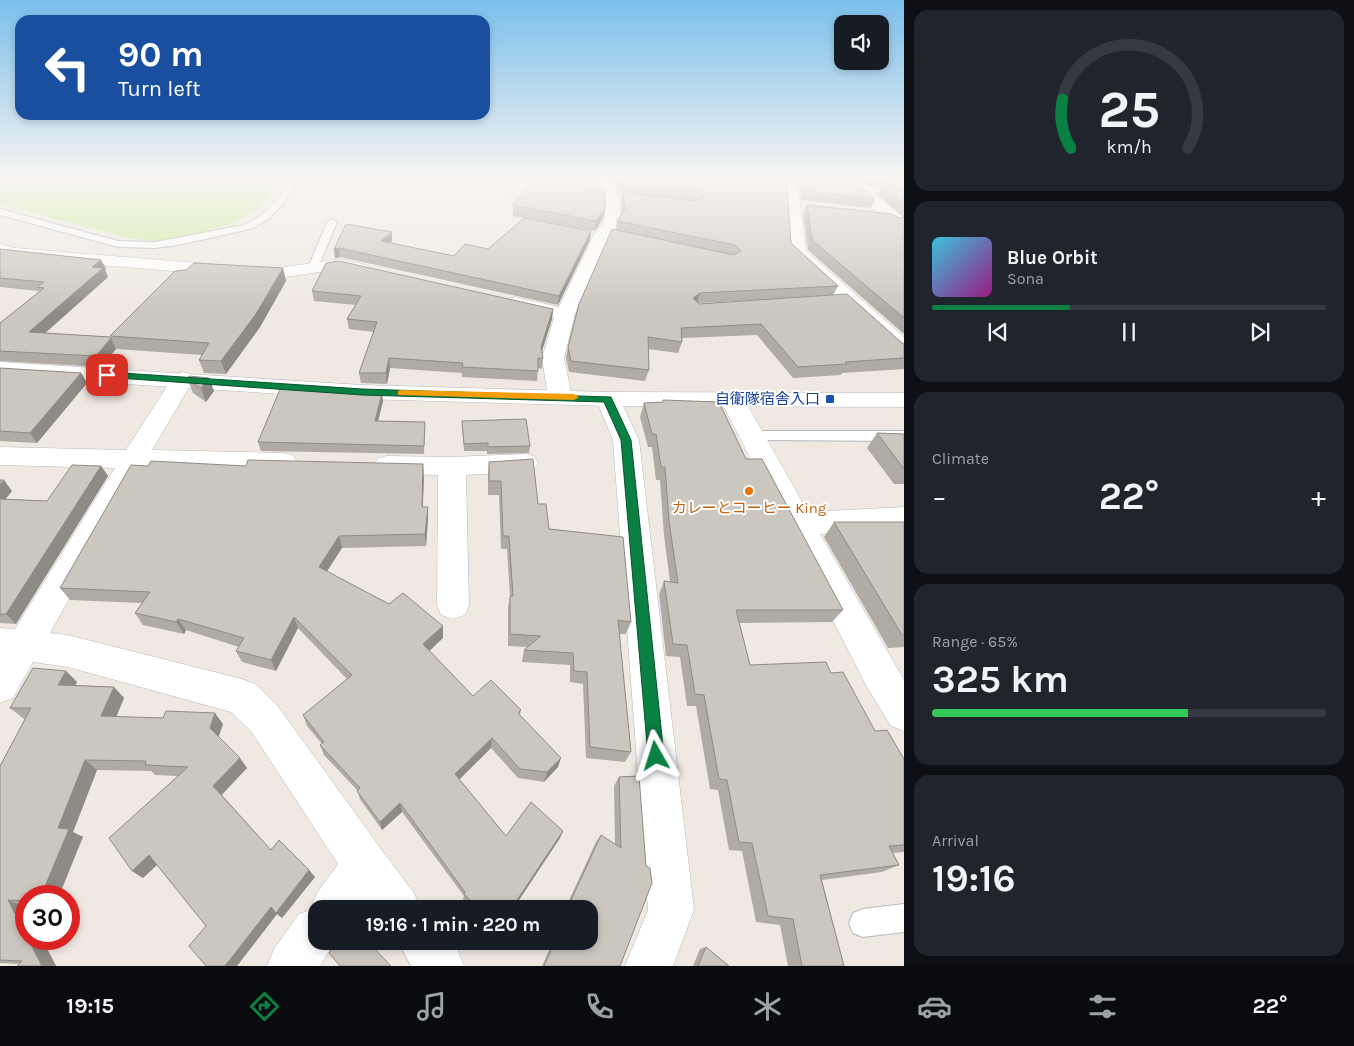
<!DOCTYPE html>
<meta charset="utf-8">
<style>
body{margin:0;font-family:Karla,"Noto Sans JP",sans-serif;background:#20242c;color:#f1f3f6;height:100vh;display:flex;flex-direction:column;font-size:19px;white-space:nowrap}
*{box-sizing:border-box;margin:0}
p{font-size:16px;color:#9ea1a6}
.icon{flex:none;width:28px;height:28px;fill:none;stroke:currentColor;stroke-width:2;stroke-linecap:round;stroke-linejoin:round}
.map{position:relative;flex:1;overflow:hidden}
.sheet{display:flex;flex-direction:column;gap:10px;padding:10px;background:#0d0f14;width:450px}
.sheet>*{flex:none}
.banner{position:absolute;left:15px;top:15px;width:475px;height:105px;border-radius:15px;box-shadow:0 2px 8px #0003;background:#1a4fa0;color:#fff;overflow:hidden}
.controls{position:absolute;left:834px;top:15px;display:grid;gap:10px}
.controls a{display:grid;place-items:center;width:55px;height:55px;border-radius:10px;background:#171b24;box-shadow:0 2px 8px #0003;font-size:25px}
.speed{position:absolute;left:15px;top:885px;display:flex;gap:10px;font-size:25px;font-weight:700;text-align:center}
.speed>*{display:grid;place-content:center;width:65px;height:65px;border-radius:50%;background:#171b24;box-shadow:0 2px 8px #0003;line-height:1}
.speed .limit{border:8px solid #d22;background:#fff;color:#111}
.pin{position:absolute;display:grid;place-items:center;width:42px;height:42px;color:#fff;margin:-21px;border-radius:10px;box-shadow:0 2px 8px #0006}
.me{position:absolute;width:55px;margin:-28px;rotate:354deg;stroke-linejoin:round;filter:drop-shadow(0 0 4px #0008)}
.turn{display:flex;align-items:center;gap:18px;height:105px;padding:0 20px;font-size:22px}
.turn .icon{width:65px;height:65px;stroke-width:2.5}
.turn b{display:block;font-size:35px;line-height:42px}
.big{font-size:38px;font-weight:700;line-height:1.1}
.sheet .widget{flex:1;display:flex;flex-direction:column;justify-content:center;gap:8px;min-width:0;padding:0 18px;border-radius:15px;background:#20242c}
.sheet .dial{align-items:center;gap:0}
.dial svg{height:130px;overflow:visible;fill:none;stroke:#363941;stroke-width:7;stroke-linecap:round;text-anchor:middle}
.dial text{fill:#f1f3f6;stroke:none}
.song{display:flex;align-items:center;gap:15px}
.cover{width:60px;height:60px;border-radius:8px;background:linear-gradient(135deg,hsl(190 70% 55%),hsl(310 70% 35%))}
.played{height:5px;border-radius:2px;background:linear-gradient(90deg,#0b8043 35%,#363941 35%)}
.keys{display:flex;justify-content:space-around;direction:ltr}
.heat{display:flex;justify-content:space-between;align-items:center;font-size:28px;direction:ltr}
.charge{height:8px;border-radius:4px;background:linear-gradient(90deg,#34c759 65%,#363941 0)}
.trip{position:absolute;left:308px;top:900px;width:290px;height:50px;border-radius:15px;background:#171b24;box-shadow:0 2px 8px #0003;font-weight:700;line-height:50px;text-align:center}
.dock{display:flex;height:80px;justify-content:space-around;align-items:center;background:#090b0e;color:#9ea1a6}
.dock .icon{width:35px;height:35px}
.dock .active{color:#0b8043}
.dock b{font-size:22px;color:#f1f3f6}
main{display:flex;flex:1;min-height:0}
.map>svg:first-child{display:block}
.pitch{fill:#c9ec9a}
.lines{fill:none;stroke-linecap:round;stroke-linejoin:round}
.service-casing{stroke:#b4b7c1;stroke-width:2}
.minor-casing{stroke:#b4b7c1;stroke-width:1}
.tertiary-casing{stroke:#b4b7c1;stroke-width:1}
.service{fill:#fff;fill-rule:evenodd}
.minor{fill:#fff;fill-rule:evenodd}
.tertiary{fill:#fff;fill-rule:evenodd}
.wall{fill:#afaba4;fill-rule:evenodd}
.shaded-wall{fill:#8e8b86}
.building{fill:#cbc7bf;stroke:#8e8b86}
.route{fill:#0b8043;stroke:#07532c}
.slow{fill:#f59e0b}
.transit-dot{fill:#1a4fb4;stroke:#fff;stroke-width:2}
.food-dot{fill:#e8710a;stroke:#fff;stroke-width:2}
.labels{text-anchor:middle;stroke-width:4;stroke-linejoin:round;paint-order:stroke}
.transit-label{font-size:15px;fill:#164399;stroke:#fff;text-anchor:end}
.food-label{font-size:15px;fill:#c56008;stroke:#fff}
</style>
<main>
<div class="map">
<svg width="904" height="966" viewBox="0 0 904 966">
<rect width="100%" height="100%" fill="#efe9e1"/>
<!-- pitch -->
<path class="pitch" d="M0,177H285L256,211L227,225L198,233L155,241L127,238L0,204Z"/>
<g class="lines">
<defs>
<path id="service" d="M294,177H302L281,206L267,220L250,229L178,245L155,248L118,247L0,215V209L118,241L155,242L244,225L261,216L275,202Z
M510,177H518L560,185L565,177H573L565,190L562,191L513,181Z
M861,187L904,188V194L858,192V188Z
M332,219L337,222L318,268L313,271L309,270L308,268L327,222Z
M752,431H904V441L747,440L744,436L747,432Z
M904,904V932L863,937L853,933L849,923L853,913L863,909Z"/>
<path id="minor" d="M597,177H611L619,197L621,219L609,237L575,314L564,358L572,397L568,402L560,404L552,402L548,397L542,358L554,318L508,307L505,303L508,299L515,297L559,307L593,237L605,219V197Z
M783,177H797L806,251L904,337V354L896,353L789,253Z
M840,177H855L904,218V230L886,221Z
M0,244L15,248L258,268H278L340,259L367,265L370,269L367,273L361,274L340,269L278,278H258L13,258L0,255Z
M183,372L191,374L194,379L152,450L284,453L293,455L297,462L293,469L284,471L142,468L50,633L68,635L242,679L255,684L277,705L381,849L414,893L421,909H370L365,903L361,909H316V941H335L320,966H267L274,949L299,914L310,910L317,893L338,864L251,731L231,712L68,667L33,662L13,698L0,703V628L15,629L115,468L0,465V447L126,450L175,374Z
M608,392L616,394L620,399L639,440L694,910L673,966H625L648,910L613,440L596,399L600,394Z
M732,392L740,394L744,399L808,512L904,507V529L820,534L904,680V731L891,726L867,687L720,399L724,394Z
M525,454L534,456L538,463L534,470L525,472L466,475L469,605L465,615L453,619L441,615L437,605L438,475L387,474L378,472L374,465L378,458L387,456L452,457Z
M398,941H452L457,949L464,966H411Z"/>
<path id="tertiary" d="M0,362L362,385L608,392L904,393V407L608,406L362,399L0,376Z"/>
</defs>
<!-- service casing -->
<use href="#service" class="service-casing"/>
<!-- minor casing -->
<use href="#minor" class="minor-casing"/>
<!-- tertiary casing -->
<use href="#tertiary" class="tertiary-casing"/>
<!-- service -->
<use href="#service" class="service"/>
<!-- minor -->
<use href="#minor" class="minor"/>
<!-- tertiary -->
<use href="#tertiary" class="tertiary"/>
</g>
<!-- wall -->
<path class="wall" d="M617,177H665L671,178L674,177L791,243L838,286L833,295L902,343L904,344V369L842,373L841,375L793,378L757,335L682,338V342L678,353L648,349L649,370L645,381L569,372L566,358L568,347L616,230L617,221L622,213L621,202L623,193H619L616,184ZM761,300L699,304V303Z
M798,177H851L875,199L871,208L802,200Z
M857,177H904V181H895L893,186L904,187V334L808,250L803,214L807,205L900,218L903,217L878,195L882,186L867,185Z
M513,205L605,208L603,218L595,231L513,216Z
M591,231L590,240L558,305L340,257L335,258L334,249L392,241L390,243L454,256L488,249Z
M0,249L101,260L106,269L105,270L108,277L45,333L110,337L283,268L286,281L260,327L226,374L204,373L199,360L202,355L116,349L101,367L0,361V323L39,292L38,291L0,287Z
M312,291L553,309L552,319L542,351L543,358L542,369L538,368L537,381L462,377V373L390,368L387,384L361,383L359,373L374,332L349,329L347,319L356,305L314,301Z
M0,368L81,373L87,383L37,443L0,441Z
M209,378L214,391L206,402L193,393L188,380Z
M663,400L746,459L843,610L832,622L739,623L750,665L831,673L875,731L904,759V852L892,853L899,865L882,872L822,880L844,966H788L780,925L756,922L742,851L729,850L718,790L710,789L696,706H687L680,657L666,656L659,594L664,581L670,582L664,535L660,480H656L652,447H648L640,417L644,403L662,402Z
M383,401L378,421L425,422L424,454L261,451L258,442Z
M462,421L530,446L529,453L487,454V451H464Z
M877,433L904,434V484H894L867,448Z
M489,462L538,504L549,529L631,622L626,634H619L631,752L625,762L586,758L583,684L570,682V665L522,662L524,650L527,647L508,646V608L510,596L507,549H501L499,495H488V476Z
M101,466L108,476L16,624L0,623V480L12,491L5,499L47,501Z
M424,477L423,507H428V519L426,546L342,548L327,571L443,638L429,651L473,696L521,710L520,715L558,767L544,782L518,778L491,748L459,779L506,836L560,838L513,909H472L463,900L464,896L402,812L382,830L360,799L357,790L324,755L320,745L322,744L307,726L303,715L347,679L298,628L276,671L242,662L236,651L239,647L186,630L184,634L143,625L135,613L142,603L70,600L60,588Z
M834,522H904V647L888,648L824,537Z
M66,671L77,682L76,685L114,687L124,698L116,717L223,724L218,737L247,768L222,795L271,850L309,870L315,877L282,918L277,914L237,966H206V926L157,865L143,878L132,871L178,776L155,775L151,771L97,770L73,832L83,837L26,896V907H25L26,910V939H42L56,966H17L19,964L0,963V766L25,719H24L10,708Z
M639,776L620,966H542L553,941H589V909H565L596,842L601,835L615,844L614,786L619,777Z
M706,947L729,966H693L700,949Z"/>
<!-- shaded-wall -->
<path class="shaded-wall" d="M605,208L603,218L595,231L596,221Z
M591,231L590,240L558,305L559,296Z
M392,232V241L382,250L381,241Z
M339,248L340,257L335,258L334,249Z
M101,260L106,269L105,270L108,277L34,343L29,332L92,267Z
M283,268L286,281L260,327L226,374L221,361Z
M700,293L697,303L693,298Z
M553,309L552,319L540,357L541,347Z
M111,338L116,349L101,367L96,356Z
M389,358L390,368L387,384L386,373Z
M81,373L87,383L37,443L30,433Z
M209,378L214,391L206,402L201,388Z
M382,393L383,401L376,429L375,421Z
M423,464L424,477L422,519V507Z
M101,466L108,476L16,624L6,614Z
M4,480L12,491L0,506V485Z
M428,507V519L426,546L425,534Z
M339,536L342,548L322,579L319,567Z
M294,617L298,628L276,671L271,660Z
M178,619L186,630L184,634L176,622Z
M443,626V638L424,656L423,644Z
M66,671L77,682L70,696L58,685Z
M114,687L124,698L112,727L101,716Z
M215,713L223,724L218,739L210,728Z
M492,738L491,748L455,784V774Z
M240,758L247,768L221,795L213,786Z
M561,758L558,767L544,782L547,772Z
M85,760L97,770L73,832L83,837L59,896H41L58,828Z
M400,803L402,812L382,830L380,822Z
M563,831L560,838L513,909H511Z
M149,855L160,862L143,878L132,871Z
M309,870L315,877L282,918L277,914L237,966H225L271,907Z
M8,900L25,907L26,910V935Z
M28,939H42L56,966H42Z"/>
<!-- building -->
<path class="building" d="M618,177H664L671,178L674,177H786L791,243L838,286L700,293L693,298L699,304L847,294L902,343L904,344V358L845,362L847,364L798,367L761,324L681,328L682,342L648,337L649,370L571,361L568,347L579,304L612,229L734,255L741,251L735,245L617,221L625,209L623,193L697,201L704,197L698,192L621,184Z
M803,177H851L875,199L805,191Z
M536,179L605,189V208L596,221L513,205Z
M882,186L904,187V205Z
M807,205L892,214L900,218L904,217V318L812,240Z
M524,218L591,231L559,296L339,248L334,249L346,224L392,232L381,241L454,256L465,244L488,249Z
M0,249L101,260L92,267L103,268L29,332L110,337L111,338L96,356L0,351V323L44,288L37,287L44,282L0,278Z
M339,261L553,309L541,347L543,358H538V371L462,367L463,363L389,358L386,373H359L377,322L347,319L361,296L312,291L326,263Z
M194,263L283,268L256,314L221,361L199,360L209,343L110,336L175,271L186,270Z
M0,368L81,373L30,433L0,431Z
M189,376L209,378L201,388L188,380Z
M281,387L382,393L375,421L425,422L424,446L258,442Z
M663,400L719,402L746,459H762L843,610H736L750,665L826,662L831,673L843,672L875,731L887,730L904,759V845L889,846L899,865L820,875L844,966H802L793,919L768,916L752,843L739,842L727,780L719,779L704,695L695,694L687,645L673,644L664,581L678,583L669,521L665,467H661L656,434H652L644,403L663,402Z
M526,419L530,446L488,447V443L464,444L462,421Z
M877,433L904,434V469Z
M533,459L538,504H546L549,529L623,537L631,622L618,620L631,752L590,747L587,672L574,671L573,653L524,650L541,636L510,634V596H513L509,536H503L501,481H489V462Z
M248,460L423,464L422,507H428L425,534L339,536L319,567L389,604L403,593L443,626L423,644L473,696L491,680L521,710L518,713L561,758L547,772L520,769L492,738L455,774L506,836L531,802L563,831L511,909H478L464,894L465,892L400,803L380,822L357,791L360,788L320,745L324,742L303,715L352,675L294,617L271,660L236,651L244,638L178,619L176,622L135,613L150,592L60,588L131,465L148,466L151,461L246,466Z
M72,465L101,466L6,614H0V499L47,501Z
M0,480H4L0,485Z
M834,522H904V635H902Z
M33,668L66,671L58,685L114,687L101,716L163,718L166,711L215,713L210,728L240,758L213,786L271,850L279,840L309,870L276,913L271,907L225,966H206L189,946L206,926L149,855L132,871L109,838L188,767L145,765L146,761L85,760L58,828L69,829L41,896H26V901L8,900L26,935V939H28L42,966H17L22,961L0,960V766L31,708H10Z
M639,776L646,866L650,868L652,883L620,966H544L555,941H589V909H567L601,835L621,848L619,777Z
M337,941H367L391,966H340L329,953Z
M706,947L729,966H698Z"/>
<!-- sky -->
<linearGradient id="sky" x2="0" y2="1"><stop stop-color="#7abfeb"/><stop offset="0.57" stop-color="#f8f5f2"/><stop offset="1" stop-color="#f8f5f2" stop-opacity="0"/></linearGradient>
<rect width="904" height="312" fill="url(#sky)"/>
<!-- route -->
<path class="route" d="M107,372L362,389L611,397L631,440L664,756L662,762L656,765L650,762L648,756L621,440L604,402L362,395L103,377L102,375Z"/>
<!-- slow -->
<path class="slow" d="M401,390L574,394L579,397L574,400L398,395V391Z"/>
<!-- markers -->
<rect class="transit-dot" x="825" y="394" width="10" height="10" rx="2.5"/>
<circle class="food-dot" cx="749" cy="491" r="5"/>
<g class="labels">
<!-- transit labels -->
<g class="transit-label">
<text x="820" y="404">自衛隊宿舎入口</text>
</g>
<!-- food labels -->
<g class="food-label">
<text x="749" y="513">カレーとコーヒー King</text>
</g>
</g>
</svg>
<div class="controls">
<a><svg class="icon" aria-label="sound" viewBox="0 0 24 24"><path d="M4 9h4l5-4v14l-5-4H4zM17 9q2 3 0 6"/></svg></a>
</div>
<div class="speed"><div class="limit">30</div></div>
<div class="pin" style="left:107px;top:375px;background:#d93025"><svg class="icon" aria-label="arrive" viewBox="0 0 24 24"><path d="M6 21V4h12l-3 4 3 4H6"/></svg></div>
<svg class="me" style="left:656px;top:756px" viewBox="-20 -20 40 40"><path d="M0-17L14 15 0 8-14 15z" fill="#0b8043" stroke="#fff" stroke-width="4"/></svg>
<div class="trip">19:16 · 1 min · 220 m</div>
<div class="banner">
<div class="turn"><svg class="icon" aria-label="left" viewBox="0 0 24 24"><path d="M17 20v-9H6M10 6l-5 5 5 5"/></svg><div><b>90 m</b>Turn left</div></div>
</div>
</div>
<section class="sheet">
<div class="widget dial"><svg viewBox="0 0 100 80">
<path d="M14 69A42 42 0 1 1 86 69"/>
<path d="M14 69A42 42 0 0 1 9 39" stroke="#0b8043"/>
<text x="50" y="56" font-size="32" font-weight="700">25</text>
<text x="50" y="72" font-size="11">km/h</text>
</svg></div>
<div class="widget">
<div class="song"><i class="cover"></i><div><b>Blue Orbit</b><p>Sona</p></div></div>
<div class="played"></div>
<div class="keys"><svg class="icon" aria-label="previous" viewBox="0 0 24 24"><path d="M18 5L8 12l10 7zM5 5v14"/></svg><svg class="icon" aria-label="pause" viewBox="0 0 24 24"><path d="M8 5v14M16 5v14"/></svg><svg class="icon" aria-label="next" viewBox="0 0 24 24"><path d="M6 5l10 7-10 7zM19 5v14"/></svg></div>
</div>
<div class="widget"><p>Climate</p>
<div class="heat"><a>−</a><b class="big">22°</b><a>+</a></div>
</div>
<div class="widget"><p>Range · 65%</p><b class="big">325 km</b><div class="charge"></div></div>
<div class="widget"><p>Arrival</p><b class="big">19:16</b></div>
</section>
</main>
<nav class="dock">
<b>19:15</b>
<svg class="icon active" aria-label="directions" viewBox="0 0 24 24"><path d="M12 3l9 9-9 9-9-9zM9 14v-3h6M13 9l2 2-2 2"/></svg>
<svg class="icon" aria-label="music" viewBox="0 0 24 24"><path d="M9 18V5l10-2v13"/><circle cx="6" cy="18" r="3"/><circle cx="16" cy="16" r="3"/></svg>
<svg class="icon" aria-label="phone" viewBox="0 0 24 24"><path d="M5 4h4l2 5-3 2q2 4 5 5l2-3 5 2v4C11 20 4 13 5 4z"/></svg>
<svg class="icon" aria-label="climate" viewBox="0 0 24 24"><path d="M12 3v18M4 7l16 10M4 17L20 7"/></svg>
<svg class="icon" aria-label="car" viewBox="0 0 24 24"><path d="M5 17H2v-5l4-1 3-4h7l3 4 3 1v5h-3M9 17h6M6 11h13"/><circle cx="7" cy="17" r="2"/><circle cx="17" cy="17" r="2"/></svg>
<svg class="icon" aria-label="filters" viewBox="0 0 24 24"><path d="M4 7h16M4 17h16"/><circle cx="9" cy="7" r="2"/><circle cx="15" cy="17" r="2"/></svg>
<b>22°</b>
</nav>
